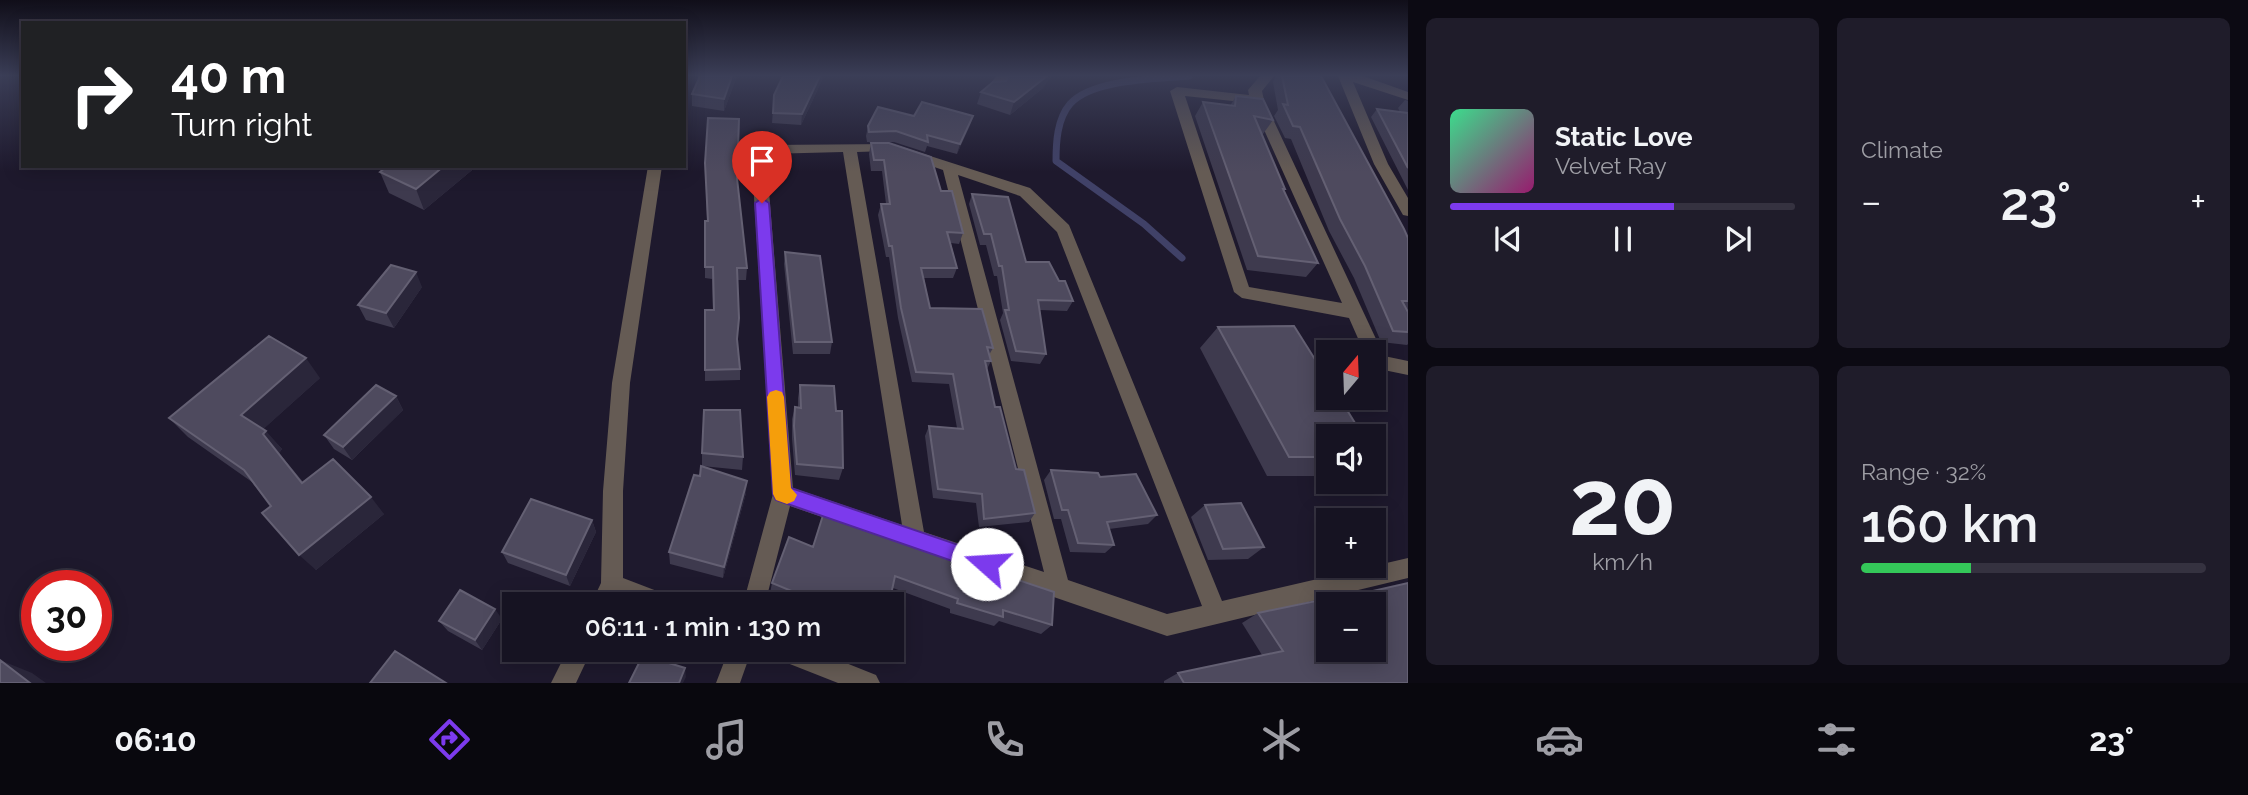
<!DOCTYPE html>
<meta charset="utf-8">
<style>
body{margin:0;font-family:Raleway,sans-serif;background:#1f1c2a;color:#f1f3f6;height:100vh;display:flex;flex-direction:column;font-size:26px;white-space:nowrap}
*{box-sizing:border-box;margin:0}
p{font-size:23px;color:#9e9ea5}
.icon{flex:none;width:38px;height:38px;fill:none;stroke:currentColor;stroke-width:2;stroke-linecap:round;stroke-linejoin:round}
.map{position:relative;flex:1;overflow:hidden}
.side{display:flex;flex-direction:column;gap:18px;padding:18px;background:#0c0a13;width:840px}
.side>*{flex:none}
.guide{position:absolute;left:21px;top:21px;width:665px;height:147px;border-radius:0px;box-shadow:0 4px 18px #0003,0 0 0 2px #353240;background:#202124;color:#fff;overflow:hidden}
.needle{width:46px;rotate:19deg}
.controls{position:absolute;left:1316px;top:340px;display:grid;gap:14px}
.controls a{display:grid;place-items:center;width:70px;height:70px;border-radius:0px;background:#161322;box-shadow:0 4px 18px #0003,0 0 0 2px #353240;font-size:35px}
.speed{position:absolute;left:21px;top:570px;display:flex;gap:14px;font-size:35px;font-weight:700;text-align:center}
.speed>*{display:grid;place-content:center;width:91px;height:91px;border-radius:50%;background:#161322;box-shadow:0 4px 18px #0003,0 0 0 2px #353240;line-height:1}
.speed .limit{border:10px solid #d22;background:#fff;color:#111}
.pin{position:absolute;display:grid;place-items:center;width:60px;height:60px;color:#fff;margin:-72px -30px;border-radius:50% 50% 50% 0;rotate:-45deg;box-shadow:0 0 7px #0007}
.pin .icon{rotate:45deg}
.me{position:absolute;width:77px;margin:-38px;rotate:289deg;stroke-linejoin:round;filter:drop-shadow(0 0 5px #0008)}
.turn{display:flex;align-items:center;gap:24px;height:147px;padding:0 35px;font-size:32px}
.turn .icon{width:91px;height:91px;stroke-width:2.5}
.turn b{display:block;font-size:49px;line-height:60px}
.big{font-size:52px;font-weight:600;line-height:1.1}
.side .card{flex:1;display:flex;flex-direction:column;justify-content:center;gap:10px;min-width:0;padding:0 24px;border-radius:10px;background:#1f1c2a}
.side .dial{align-items:center;gap:0}
.dial b{font-size:91px;line-height:1}
.song{display:flex;align-items:center;gap:21px}
.cover{width:84px;height:84px;border-radius:10px;background:linear-gradient(135deg,hsl(150 70% 55%),hsl(320 70% 35%))}
.played{height:7px;border-radius:4px;background:linear-gradient(90deg,#7c3aed 65%,#353240 65%)}
.keys{display:flex;justify-content:space-around;direction:ltr}
.heat{display:flex;justify-content:space-between;align-items:center;font-size:38px;direction:ltr}
.charge{height:10px;border-radius:5px;background:linear-gradient(90deg,#34c759 32%,#353240 0)}
.side .tiles{flex:1;display:grid;gap:18px;grid-template-columns:repeat(2,1fr)}
.trip{position:absolute;left:502px;top:592px;width:402px;height:70px;border-radius:0px;background:#161322;box-shadow:0 4px 18px #0003,0 0 0 2px #353240;font-weight:600;line-height:70px;text-align:center}
.dock{display:flex;height:112px;justify-content:space-around;align-items:center;background:#09080e;color:#9e9ea5}
.dock .icon{width:49px;height:49px}
.dock .current{color:#7c3aed}
.dock b{font-size:32px;color:#f1f3f6}
main{display:flex;flex:1;min-height:0}
.map>svg:first-child{display:block}
.lines{fill:none;stroke-linecap:round;stroke-linejoin:round}
.stream{stroke:#404167;stroke-width:7}
.minor{fill:#655b54;fill-rule:evenodd}
.wall{fill:#3e3a4e}
.shaded-wall{fill:#2a263a}
.building{fill:#4e4a5e;stroke:#646073;stroke-width:2;fill-rule:evenodd}
.route{fill:#7c3aed;stroke:#51269a;stroke-width:2}
.slow{fill:#f59e0b}
</style>
<main>
<div class="map">
<svg width="1408" height="683" viewBox="0 0 1408 683">
<rect width="100%" height="100%" fill="#1e192d"/>
<g class="lines">
<!-- stream -->
<path class="stream" d="M1182,258L1144,224L1056,161C1056,143 1057,119 1070,104C1092,79 1157,79 1189,76"/>
<!-- minor -->
<path class="minor" d="M996,76H1009L999,92H989L987,89Z
M1260,76H1274L1262,91L1264,100L1384,356L1408,361V375L1374,368V352H1364L1349,318L1242,298L1234,292L1170,91L1177,87L1249,95L1248,90ZM1185,96L1252,103L1342,303L1249,287Z
M1338,76H1363L1408,92V100L1353,82L1388,164L1408,198V216L1403,215L1374,164Z
M758,133L765,137L766,145L893,144L1030,188L1069,225L1222,601L1408,558V578L1167,636L790,506L765,604H743L773,494L751,150V137ZM887,151L943,170L1044,572L924,532L857,152ZM843,152L902,525L793,488L766,154ZM958,175L1020,196L1057,232L1202,606L1167,614L1068,580Z
M648,166H662L630,383L623,491V578L670,596L673,604H633L617,598L614,604H591L601,583L603,491L612,383Z
M568,649H592L576,683H551Z
M729,649H752L740,683H716Z
M769,649H811L876,675L880,683H838L772,657Z"/>
</g>
<!-- wall -->
<path class="wall" d="M737,76L724,111L692,106V94Z
M783,76H824L801,125L772,123L774,95Z
M1276,76H1321L1408,238V344L1407,345L1381,342L1354,278L1329,231L1291,139L1285,138L1274,116L1278,110L1273,82Z
M1043,88L1010,115L977,104L981,92Z
M1236,96L1273,120L1263,134H1261L1285,189L1284,191L1318,263L1306,277L1247,270L1195,116L1203,102L1230,106Z
M1405,100L1408,101V190L1371,117L1377,109L1400,112L1398,108Z
M914,116H973L957,154L927,146L925,152L894,142H867L866,136L868,126Z
M871,143L941,191L963,233L959,244L951,243L957,268L953,278H924L930,308L993,348L989,355L991,361L987,369L995,407L1016,469L1035,513L1029,522L979,527L976,503L933,498L925,436L929,426L957,428L949,384L912,382L898,318L889,257H886L878,215L881,204H886L882,171H871L869,154Z
M705,163L737,178L747,268L746,280H737V341L740,369V380L705,381V310H713L712,279L705,278V221H707Z
M387,166H477L424,210L389,193L380,172Z
M972,194L1026,262L1059,281L1073,301L1067,311L1040,310L1046,354L1040,364L1011,361L1000,320L1003,313L997,276H994L986,245H980L969,204Z
M785,252L832,342L830,354H793L784,264Z
M422,287L394,328L366,320L358,305Z
M1218,327L1328,436V476H1267L1200,348Z
M320,378L263,429L282,449L279,453L303,482L384,514L316,570L252,482L188,437L169,418Z
M800,385L836,411L843,468L839,480L795,475L792,439V419L795,407H798V398Z
M396,396L403,410L352,460L334,449L324,435Z
M702,453L743,457L742,470L702,466Z
M1051,470L1157,515L1148,524L1109,529L1114,545L1105,553L1070,552L1061,519H1054L1044,480Z
M746,493L723,578L670,564L669,552Z
M1205,505L1264,547L1248,559L1208,560L1191,517Z
M592,520L596,532L570,586L508,563L502,552Z
M813,547L1052,625L1041,634L999,621L994,626L950,613V609L893,588L889,604H796L770,593L772,583Z
M1342,598L1408,683H1164V681L1178,673L1262,655L1242,623L1258,613Z
M502,619L482,650L448,631L439,621Z"/>
<!-- shaded-wall -->
<path class="shaded-wall" d="M732,76H737L724,111V99Z
M820,76H824L801,125L802,114Z
M1047,76H1052L1043,88L1010,115L1014,102Z
M973,116L970,126L957,154L960,144Z
M444,166H477L424,210L416,189Z
M416,272L422,287L394,328L386,313Z
M306,358L320,378L258,434L241,415Z
M396,396L403,410L352,460L343,447Z
M266,431L282,449L279,453L317,501L302,483L263,434Z
M747,481L746,493L723,578L724,567Z
M371,497L384,514L316,570L299,555Z
M592,520L596,532L570,586L566,575Z
M495,609L502,619L482,650L475,640Z
M0,660L32,673L46,683H30Z
M685,668L686,677L683,683H679Z"/>
<!-- building -->
<path class="building" d="M700,76H732L724,99L692,94Z
M783,76H820L802,114L773,113L774,95Z
M1008,76H1047L1014,102L981,92L993,82L1006,81Z
M1282,76H1321L1404,229L1408,238V301H1402L1408,312V332L1393,331L1365,266L1340,219L1300,127L1293,126L1283,104L1288,105Z
M1236,96L1263,99L1273,120L1254,116L1285,189H1283L1318,263L1258,256L1203,102L1235,106Z
M922,102L973,116L960,144L927,135L928,142L896,131L869,132L868,126L878,107L914,116Z
M1377,109L1408,113V168Z
M708,118L739,119L737,178L747,268H737L739,318L737,339L740,369L705,370V310H714L713,267H705V221H708L705,163Z
M871,143H889L931,157L941,191H952L963,233L947,232L957,268H921L930,308L982,309L993,348L987,347L991,361H985L995,407H1000L1016,469L1024,470L1035,513L984,519L982,494L938,489L929,426L963,429L953,374L916,372L901,308L892,246H889L881,204H890L884,160H874Z
M387,166H444L416,189L380,172Z
M972,194L1008,197L1026,262H1049L1059,281H1065L1073,301L1038,300L1046,354L1016,351L1005,310H1009L1002,266H999L991,234H984Z
M785,252L820,256L832,342H795Z
M391,265L416,272L386,313L358,305Z
M1294,326L1328,380V397H1339L1363,436H1328V457H1289L1218,327Z
M269,336L306,358L241,415L266,431L263,434L302,483L333,459L371,497L299,555L262,513L271,506L244,470L169,418Z
M376,385L396,396L343,447L324,435Z
M800,385L834,386L836,411H842L843,468L797,464L794,426L795,407L801,408Z
M704,410H740L743,457L702,453Z
M701,466L747,481L724,567L669,552L694,475L700,476Z
M1051,470L1098,473L1100,477L1136,474L1157,515L1107,522L1114,545L1078,543L1068,510H1062Z
M531,499L592,520L566,575L502,552Z
M1241,503L1264,547L1223,549L1205,505Z
M825,509L899,540L1054,592L1052,625L1003,610V617L957,603L958,599L895,576L889,604H823L772,583L789,537L813,547Z
M1408,583V683H1184L1178,673L1283,651L1258,613L1340,596L1342,598ZM1328,604H1374V649H1328Z
M460,590L495,609L475,640L439,621Z
M395,651L446,683H370Z
M643,655L685,668L679,683H629Z
M0,660L30,683H0Z"/>
<!-- sky -->
<linearGradient id="sky" x2="0" y2="1"><stop stop-color="#100e19"/><stop offset="0.44" stop-color="#3b3e57"/><stop offset="1" stop-color="#3b3e57" stop-opacity="0"/></linearGradient>
<rect width="1408" height="172" fill="url(#sky)"/>
<!-- route -->
<path class="route" d="M762,198L769,203L791,488L994,557L997,564L994,571L987,573L776,500L773,494L755,203Z"/>
<!-- slow -->
<path class="slow" d="M776,390L782,392L784,397L791,488L797,495L794,501L787,504L776,500L773,494L767,397L770,392Z"/>
</svg>
<div class="controls">
<a><svg class="needle" viewBox="-14 -14 28 28"><path d="M0-13l5 13h-10z" fill="#e53935"/><path d="M0 13l5-13h-10z" fill="#9e9ea5"/></svg></a>
<a><svg class="icon" aria-label="sound" viewBox="0 0 24 24"><path d="M4 9h4l5-4v14l-5-4H4zM17 9q2 3 0 6"/></svg></a>
<a>+</a>
<a>−</a>
</div>
<div class="speed"><div class="limit">30</div></div>
<div class="pin" style="left:762px;top:203px;background:#d93025"><svg class="icon" aria-label="arrive" viewBox="0 0 24 24"><path d="M6 21V4h12l-3 4 3 4H6"/></svg></div>
<svg class="me" style="left:987px;top:564px" viewBox="-20 -20 40 40"><circle r="19" fill="#fff"/><path d="M0-13L10 11 0 6-10 11z" fill="#7c3aed"/></svg>
<div class="trip">06:11 · 1 min · 130 m</div>
<div class="guide">
<div class="turn"><svg class="icon" aria-label="right" viewBox="0 0 24 24"><path d="M7 20v-9h11M14 6l5 5-5 5"/></svg><div><b>40 m</b>Turn right</div></div>
</div>
</div>
<section class="side">
<div class="tiles">
<div class="card">
<div class="song"><i class="cover"></i><div><b>Static Love</b><p>Velvet Ray</p></div></div>
<div class="played"></div>
<div class="keys"><svg class="icon" aria-label="previous" viewBox="0 0 24 24"><path d="M18 5L8 12l10 7zM5 5v14"/></svg><svg class="icon" aria-label="pause" viewBox="0 0 24 24"><path d="M8 5v14M16 5v14"/></svg><svg class="icon" aria-label="next" viewBox="0 0 24 24"><path d="M6 5l10 7-10 7zM19 5v14"/></svg></div>
</div>
<div class="card"><p>Climate</p>
<div class="heat"><a>−</a><b class="big">23°</b><a>+</a></div>
</div>
<div class="card dial"><b>20</b><p>km/h</p></div>
<div class="card"><p>Range · 32%</p><b class="big">160 km</b><div class="charge"></div></div>
</div>
</section>
</main>
<nav class="dock">
<b>06:10</b>
<svg class="icon current" aria-label="directions" viewBox="0 0 24 24"><path d="M12 3l9 9-9 9-9-9zM9 14v-3h6M13 9l2 2-2 2"/></svg>
<svg class="icon" aria-label="music" viewBox="0 0 24 24"><path d="M9 18V5l10-2v13"/><circle cx="6" cy="18" r="3"/><circle cx="16" cy="16" r="3"/></svg>
<svg class="icon" aria-label="phone" viewBox="0 0 24 24"><path d="M5 4h4l2 5-3 2q2 4 5 5l2-3 5 2v4C11 20 4 13 5 4z"/></svg>
<svg class="icon" aria-label="climate" viewBox="0 0 24 24"><path d="M12 3v18M4 7l16 10M4 17L20 7"/></svg>
<svg class="icon" aria-label="car" viewBox="0 0 24 24"><path d="M5 17H2v-5l4-1 3-4h7l3 4 3 1v5h-3M9 17h6M6 11h13"/><circle cx="7" cy="17" r="2"/><circle cx="17" cy="17" r="2"/></svg>
<svg class="icon" aria-label="filters" viewBox="0 0 24 24"><path d="M4 7h16M4 17h16"/><circle cx="9" cy="7" r="2"/><circle cx="15" cy="17" r="2"/></svg>
<b>23°</b>
</nav>
